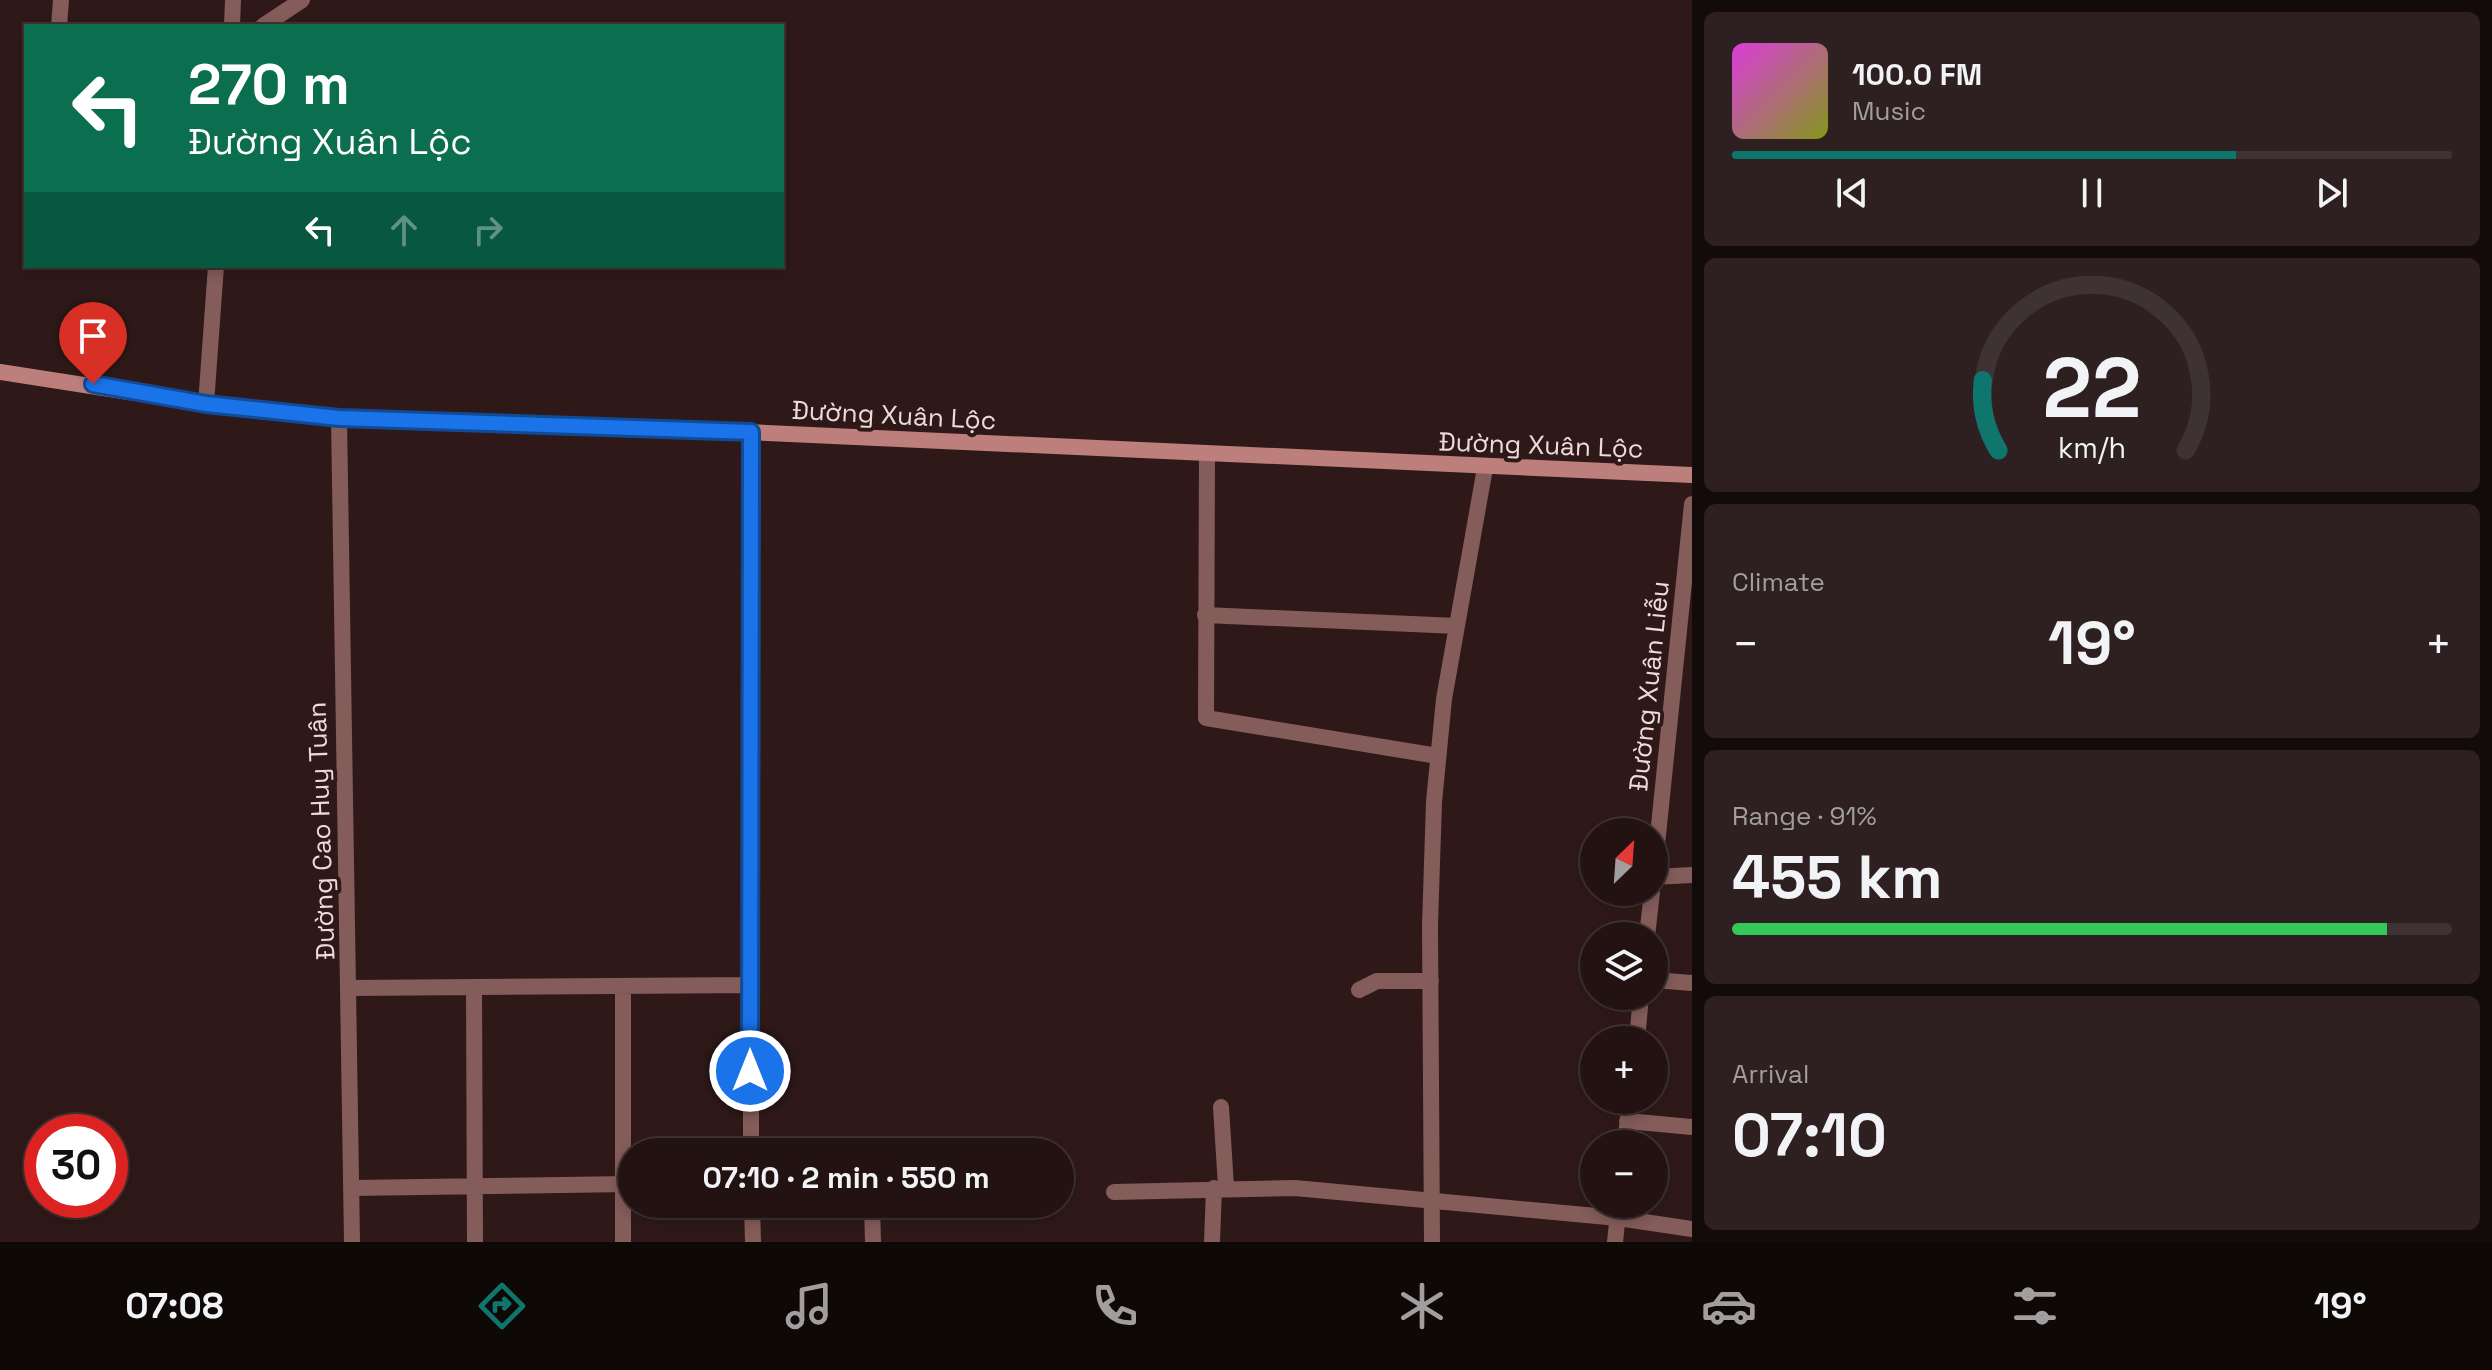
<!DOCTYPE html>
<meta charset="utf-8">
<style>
body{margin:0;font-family:"Space Grotesk",sans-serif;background:#2e2020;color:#f1f3f6;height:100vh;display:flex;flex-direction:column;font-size:30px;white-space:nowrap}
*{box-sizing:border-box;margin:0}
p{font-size:26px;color:#a29e9f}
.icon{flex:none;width:44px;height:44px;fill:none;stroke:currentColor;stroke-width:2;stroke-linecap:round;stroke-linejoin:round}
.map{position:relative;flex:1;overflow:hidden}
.drawer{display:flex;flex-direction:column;gap:12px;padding:12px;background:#130a0a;width:800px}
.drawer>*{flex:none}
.banner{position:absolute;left:24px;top:24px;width:760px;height:244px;border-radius:0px;box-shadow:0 4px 12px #0003,0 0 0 2px #3f3232;background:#0b6e4f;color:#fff;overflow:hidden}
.needle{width:52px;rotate:25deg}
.tools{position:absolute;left:1580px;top:818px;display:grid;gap:16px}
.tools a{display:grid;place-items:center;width:88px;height:88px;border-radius:50%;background:#221312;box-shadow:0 4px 12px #0003,0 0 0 2px #3f3232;font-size:40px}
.speed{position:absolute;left:24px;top:1114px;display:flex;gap:16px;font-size:40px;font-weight:700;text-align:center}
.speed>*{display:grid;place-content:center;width:104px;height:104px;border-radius:50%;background:#221312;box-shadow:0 4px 12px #0003,0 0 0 2px #3f3232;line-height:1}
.speed .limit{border:12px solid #d22;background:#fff;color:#111}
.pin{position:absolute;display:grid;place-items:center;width:68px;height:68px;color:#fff;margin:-82px -34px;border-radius:50% 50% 50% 0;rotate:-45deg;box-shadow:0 0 8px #0007}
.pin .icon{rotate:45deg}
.me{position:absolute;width:88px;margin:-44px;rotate:0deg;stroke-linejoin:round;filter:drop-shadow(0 0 6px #0008)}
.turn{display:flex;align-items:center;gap:28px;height:168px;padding:0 32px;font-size:36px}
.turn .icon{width:104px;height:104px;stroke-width:2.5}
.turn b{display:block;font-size:56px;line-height:68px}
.lanes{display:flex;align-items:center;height:76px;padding:0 32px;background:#0003;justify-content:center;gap:40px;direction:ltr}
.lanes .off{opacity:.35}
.big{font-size:60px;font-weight:700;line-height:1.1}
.drawer .widget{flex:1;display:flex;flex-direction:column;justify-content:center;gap:12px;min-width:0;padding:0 28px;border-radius:12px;background:#2e2020}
.drawer .dial{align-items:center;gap:0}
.dial svg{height:208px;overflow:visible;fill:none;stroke:#3f3232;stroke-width:7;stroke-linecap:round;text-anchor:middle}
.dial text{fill:#f1f3f6;stroke:none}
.song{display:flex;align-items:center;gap:24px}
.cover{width:96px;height:96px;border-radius:12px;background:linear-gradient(135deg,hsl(300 70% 55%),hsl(70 70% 35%))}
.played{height:8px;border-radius:4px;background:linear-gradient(90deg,#0f766e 70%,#3f3232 70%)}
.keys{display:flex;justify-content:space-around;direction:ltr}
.heat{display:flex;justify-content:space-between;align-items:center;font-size:44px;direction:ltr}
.charge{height:12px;border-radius:6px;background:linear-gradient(90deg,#34c759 91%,#3f3232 0)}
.trip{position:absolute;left:618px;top:1138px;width:456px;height:80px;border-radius:40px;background:#221312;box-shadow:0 4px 12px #0003,0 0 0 2px #3f3232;font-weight:700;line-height:80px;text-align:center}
.tab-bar{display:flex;height:128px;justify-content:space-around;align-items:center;background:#0e0807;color:#a29e9f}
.tab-bar .icon{width:56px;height:56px}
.tab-bar .selected{color:#0f766e}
.tab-bar b{font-size:36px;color:#f1f3f6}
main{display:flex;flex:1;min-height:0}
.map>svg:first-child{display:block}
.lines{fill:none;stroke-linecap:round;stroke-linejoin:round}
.street{stroke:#845c5a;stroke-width:16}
.secondary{stroke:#bd7f7b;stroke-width:16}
.route-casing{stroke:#114b97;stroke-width:20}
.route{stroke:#1a73e8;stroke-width:14}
.labels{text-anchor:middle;stroke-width:8;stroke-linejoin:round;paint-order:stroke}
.street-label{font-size:26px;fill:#ebdcdb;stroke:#2e1918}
</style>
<main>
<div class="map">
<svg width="1692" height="1242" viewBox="0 0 1692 1242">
<rect width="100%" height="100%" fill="#2e1918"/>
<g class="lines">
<!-- street -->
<path class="street" d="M59,26L61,0
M232,26L233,0
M263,26L302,0
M206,404L216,266
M339,418L352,1242
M751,432V1152
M1207,455L1206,718L1438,756
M1205,615L1457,626
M1654,874L1692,504
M1654,877L1692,875
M1647,936L1652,892
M1654,980L1692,983
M623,986V1242
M474,987L475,1242
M350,988L751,985
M1359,990L1377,981H1431
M1637,1040L1641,996
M1221,1107L1226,1187
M1627,1121L1692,1127
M1625,1144L1630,1100
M352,1188L632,1184
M1114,1192L1295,1188L1618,1218L1692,1229
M752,1204L753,1242
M872,1204L873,1242
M1212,1242L1214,1188
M1432,1242L1430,925L1434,802L1444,699L1485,468
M1615,1242L1619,1204"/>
<!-- secondary -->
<path class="secondary" d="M0,372L206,404L339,418L635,427L1692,475"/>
</g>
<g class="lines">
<defs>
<path id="route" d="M93,384L206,404L339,418L751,432L750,1071"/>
</defs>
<!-- route casing -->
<use href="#route" class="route-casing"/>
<!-- route -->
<use href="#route" class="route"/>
</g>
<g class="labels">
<!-- street labels -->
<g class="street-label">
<text transform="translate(894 415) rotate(3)" y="9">Đường Xuân Lộc</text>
<text transform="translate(1541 445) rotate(2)" y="9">Đường Xuân Lộc</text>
<text transform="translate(1649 686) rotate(-84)" y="9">Đường Xuân Liễu</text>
<text transform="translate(321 831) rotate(-92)" y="9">Đường Cao Huy Tuân</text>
</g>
</g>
</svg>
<div class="tools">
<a><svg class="needle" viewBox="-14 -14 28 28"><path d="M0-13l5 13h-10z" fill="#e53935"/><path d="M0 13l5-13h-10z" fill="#a29e9f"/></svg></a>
<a><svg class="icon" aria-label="layers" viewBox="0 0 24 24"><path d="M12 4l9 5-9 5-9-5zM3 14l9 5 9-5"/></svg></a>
<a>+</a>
<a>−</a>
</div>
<div class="speed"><div class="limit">30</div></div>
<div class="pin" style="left:93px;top:384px;background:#d93025"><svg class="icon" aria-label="arrive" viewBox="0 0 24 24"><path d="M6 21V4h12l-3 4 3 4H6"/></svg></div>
<svg class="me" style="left:750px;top:1071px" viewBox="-20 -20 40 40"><circle r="17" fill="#1a73e8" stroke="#fff" stroke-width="3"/><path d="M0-11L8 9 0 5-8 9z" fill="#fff"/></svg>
<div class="trip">07:10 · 2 min · 550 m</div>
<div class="banner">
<div class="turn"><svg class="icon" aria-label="left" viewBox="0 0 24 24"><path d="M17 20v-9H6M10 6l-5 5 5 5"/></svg><div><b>270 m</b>Đường Xuân Lộc</div></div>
<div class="lanes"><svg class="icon" aria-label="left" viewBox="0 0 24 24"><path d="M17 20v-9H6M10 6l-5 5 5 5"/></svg><svg class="icon off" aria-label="ahead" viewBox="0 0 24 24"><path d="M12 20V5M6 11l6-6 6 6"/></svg><svg class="icon off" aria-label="right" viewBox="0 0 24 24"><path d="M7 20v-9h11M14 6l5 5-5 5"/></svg></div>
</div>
</div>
<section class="drawer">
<div class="widget">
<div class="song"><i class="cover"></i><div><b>100.0 FM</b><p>Music</p></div></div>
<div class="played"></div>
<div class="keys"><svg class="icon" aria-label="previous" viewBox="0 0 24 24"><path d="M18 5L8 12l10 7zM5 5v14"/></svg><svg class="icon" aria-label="pause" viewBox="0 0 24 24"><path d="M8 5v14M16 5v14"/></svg><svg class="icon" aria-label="next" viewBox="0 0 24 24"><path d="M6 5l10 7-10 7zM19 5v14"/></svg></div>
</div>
<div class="widget dial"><svg viewBox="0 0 100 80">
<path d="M14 69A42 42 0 1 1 86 69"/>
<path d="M14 69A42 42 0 0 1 8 42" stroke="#0f766e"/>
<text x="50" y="56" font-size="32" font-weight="700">22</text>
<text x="50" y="72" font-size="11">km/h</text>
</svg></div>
<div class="widget"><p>Climate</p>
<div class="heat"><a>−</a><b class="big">19°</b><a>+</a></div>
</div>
<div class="widget"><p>Range · 91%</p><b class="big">455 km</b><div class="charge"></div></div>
<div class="widget"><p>Arrival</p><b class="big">07:10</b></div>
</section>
</main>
<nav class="tab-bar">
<b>07:08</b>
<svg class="icon selected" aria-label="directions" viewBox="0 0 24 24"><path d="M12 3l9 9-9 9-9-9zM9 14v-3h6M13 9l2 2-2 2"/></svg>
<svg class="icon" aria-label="music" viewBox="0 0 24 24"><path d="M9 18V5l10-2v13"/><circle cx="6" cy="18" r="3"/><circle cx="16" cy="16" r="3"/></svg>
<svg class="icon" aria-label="phone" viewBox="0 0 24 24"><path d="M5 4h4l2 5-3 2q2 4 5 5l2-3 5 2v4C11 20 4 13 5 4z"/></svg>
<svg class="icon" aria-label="climate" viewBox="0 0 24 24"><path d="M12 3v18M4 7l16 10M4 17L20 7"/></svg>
<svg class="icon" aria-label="car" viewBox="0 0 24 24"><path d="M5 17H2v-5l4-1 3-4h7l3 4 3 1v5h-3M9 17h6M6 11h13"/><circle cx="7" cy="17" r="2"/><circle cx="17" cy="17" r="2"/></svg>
<svg class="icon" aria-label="filters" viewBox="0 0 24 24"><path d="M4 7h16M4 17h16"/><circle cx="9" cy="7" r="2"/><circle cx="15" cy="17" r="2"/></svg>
<b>19°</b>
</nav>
